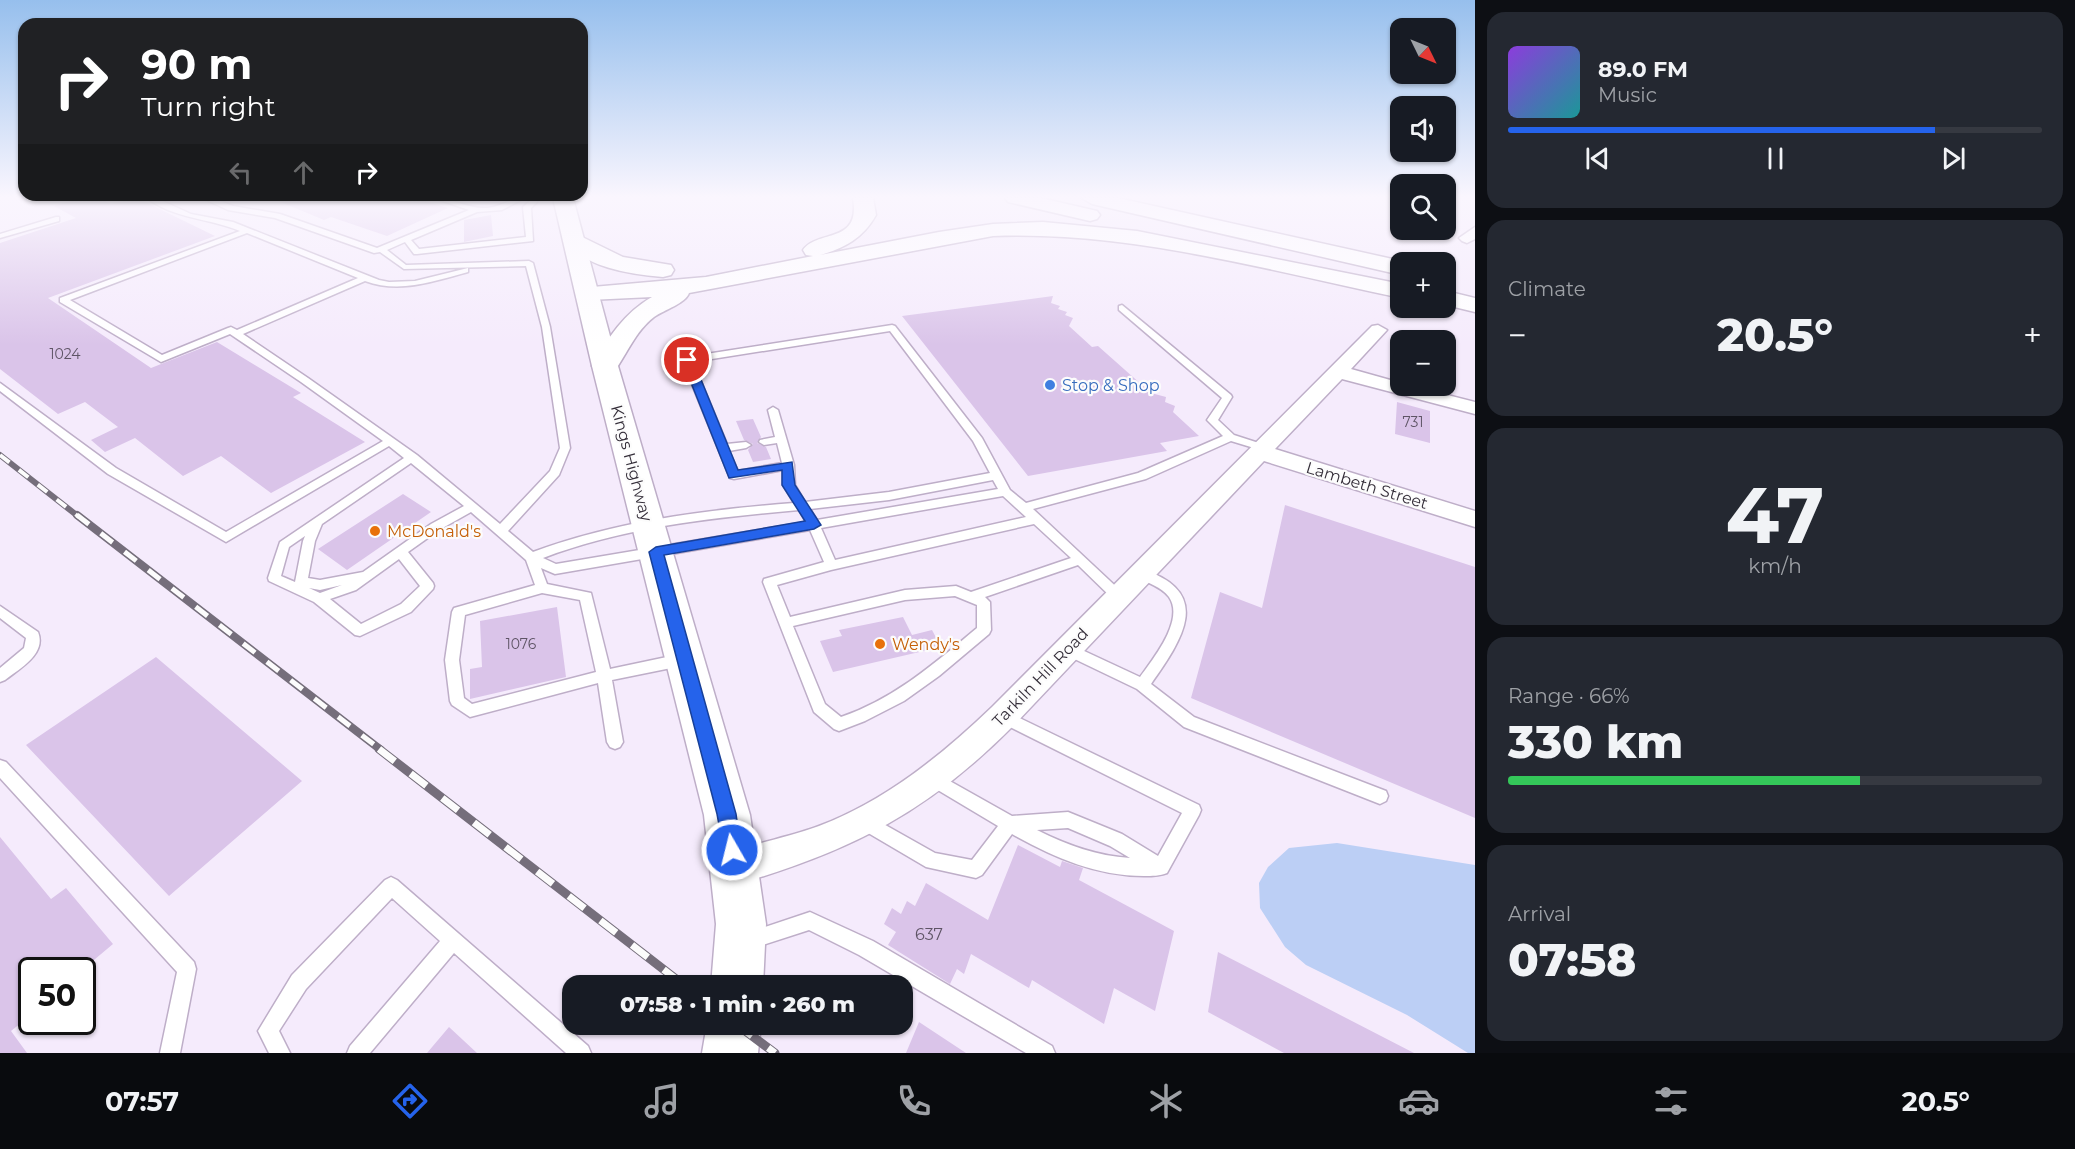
<!DOCTYPE html>
<meta charset="utf-8">
<style>
body{margin:0;font-family:Montserrat,sans-serif;background:#242831;color:#f1f3f6;height:100vh;display:flex;flex-direction:column;font-size:22px;white-space:nowrap}
*{box-sizing:border-box;margin:0}
p{font-size:20px;color:#9ea1a6}
.icon{flex:none;width:33px;height:33px;fill:none;stroke:currentColor;stroke-width:2;stroke-linecap:round;stroke-linejoin:round}
.map{position:relative;flex:1;overflow:hidden}
.panel{display:flex;flex-direction:column;gap:12px;padding:12px;background:#0d0f14;width:600px}
.panel>*{flex:none}
.banner{position:absolute;left:18px;top:18px;width:570px;height:183px;border-radius:18px;box-shadow:0 2px 4px #0004;background:#202124;color:#fff;overflow:hidden}
.needle{width:39px;rotate:133deg}
.controls{position:absolute;left:1390px;top:18px;display:grid;gap:12px}
.controls a{display:grid;place-items:center;width:66px;height:66px;border-radius:12px;background:#171b24;box-shadow:0 2px 4px #0004;font-size:30px}
.speed{position:absolute;left:18px;top:957px;display:flex;gap:12px;font-size:30px;font-weight:700;text-align:center}
.speed>*{display:grid;place-content:center;width:78px;height:78px;border-radius:50%;background:#171b24;box-shadow:0 2px 4px #0004;line-height:1}
.speed .limit{border:3px solid #111;border-radius:9px;background:#fff;color:#111}
.pin{position:absolute;display:grid;place-items:center;width:51px;height:51px;color:#fff;margin:-26px;border:3px solid #fff;border-radius:50%;box-shadow:0 2px 6px #0007}
.me{position:absolute;width:66px;margin:-33px;rotate:352deg;stroke-linejoin:round;filter:drop-shadow(0 0 4px #0008)}
.turn{display:flex;align-items:center;gap:21px;height:126px;padding:0 24px;font-size:27px}
.turn .icon{width:78px;height:78px;stroke-width:2.5}
.turn b{display:block;font-size:42px;line-height:51px}
.lanes{display:flex;align-items:center;height:57px;padding:0 24px;background:#0003;justify-content:center;gap:30px;direction:ltr}
.lanes .off{opacity:.35}
.big{font-size:45px;font-weight:800;line-height:1.1}
.panel .card{flex:1;display:flex;flex-direction:column;justify-content:center;gap:9px;min-width:0;padding:0 21px;border-radius:18px;background:#242831}
.panel .dial{align-items:center;gap:0}
.dial b{font-size:78px;line-height:1}
.song{display:flex;align-items:center;gap:18px}
.cover{width:72px;height:72px;border-radius:9px;background:linear-gradient(135deg,hsl(270 70% 55%),hsl(180 70% 35%))}
.played{height:6px;border-radius:3px;background:linear-gradient(90deg,#2563eb 80%,#363941 80%)}
.keys{display:flex;justify-content:space-around;direction:ltr}
.heat{display:flex;justify-content:space-between;align-items:center;font-size:33px;direction:ltr}
.charge{height:9px;border-radius:4px;background:linear-gradient(90deg,#34c759 66%,#363941 0)}
.trip{position:absolute;left:562px;top:975px;width:351px;height:60px;border-radius:18px;background:#171b24;box-shadow:0 2px 4px #0004;font-weight:800;line-height:60px;text-align:center}
.dock{display:flex;height:96px;justify-content:space-around;align-items:center;background:#090b0e;color:#9ea1a6}
.dock .icon{width:42px;height:42px}
.dock .on{color:#2563eb}
.dock b{font-size:27px;color:#f1f3f6}
main{display:flex;flex:1;min-height:0}
.map>svg:first-child{display:block}
.water{fill:#bccff5}
.building{fill:#dac4e9}
.lines{fill:none;stroke-linecap:round;stroke-linejoin:round}
.lane-casing{stroke:#beaec8;stroke-width:3}
.street-casing{stroke:#beaec8;stroke-width:3}
.secondary-casing{stroke:#beaec8;stroke-width:3}
.highway-casing{stroke:#beaec8;stroke-width:3}
.lane{fill:#fff;fill-rule:evenodd}
.street{fill:#fff;fill-rule:evenodd}
.secondary{fill:#fff;fill-rule:evenodd}
.highway{fill:#fff;fill-rule:evenodd}
.rail-far2-casing{stroke:#756e7b;stroke-width:6}
.rail-far1-casing{stroke:#756e7b;stroke-width:8}
.rail-casing{stroke:#756e7b;stroke-width:9}
.rail-far2{stroke:#fcfcfc;stroke-width:4;stroke-dasharray:12;stroke-linecap:butt}
.rail-far1{stroke:#fcfcfc;stroke-width:5;stroke-dasharray:15;stroke-linecap:butt}
.rail{stroke:#fcfcfc;stroke-width:7;stroke-dasharray:20;stroke-linecap:butt}
.route{fill:#2563eb;stroke:#184099;stroke-width:1.5}
.shop-dot{fill:#3f7fe0;stroke:#fcfcfc;stroke-width:2}
.food-dot{fill:#e8710a;stroke:#fcfcfc;stroke-width:2}
.labels{text-anchor:middle;stroke-width:4.5;stroke-linejoin:round;paint-order:stroke}
.number-label{font-size:14px;fill:#5e5465}
.shop-label{font-size:16px;fill:#366cbe;stroke:#fcfcfc;text-anchor:start}
.street-label{font-size:16px;fill:#342e39;stroke:#fcfcfc}
.food-label{font-size:16px;fill:#c56008;stroke:#fcfcfc;text-anchor:start}
.near-number-label{font-size:16px;fill:#5e5465}
</style>
<main>
<div class="map">
<svg width="1475" height="1053" viewBox="0 0 1475 1053">
<rect width="100%" height="100%" fill="#f5ebfc"/>
<!-- water -->
<path class="water" d="M1337,843L1475,865V1053H1468L1407,1015L1306,965L1285,947L1260,908L1259,883L1268,867L1289,848Z"/>
<!-- building -->
<path class="building" d="M80,198H99L111,204L137,198L215,236L48,298L151,368L217,342L301,393L293,397L365,442L271,493L221,456L183,476L135,438L105,452L91,440L118,427L85,402L58,414L0,369V243L76,218L54,206Z
M271,198H416L448,208L387,236L331,217L324,220Z
M491,215L493,236L464,242V220Z
M1053,296L1051,303L1060,306L1058,309L1067,312L1065,315L1073,318L1069,326L1092,347L1098,346L1151,393L1166,397L1165,402L1175,406L1173,412L1199,436L1160,443L1167,451L1028,476L902,316Z
M1397,402L1430,411V443L1395,434Z
M753,419L761,437L757,443L766,447L771,459L753,462L748,450L753,444L744,440L736,421Z
M403,494L431,512L347,570L318,549Z
M1285,505L1475,567V818L1191,698L1220,592L1262,608Z
M557,607L566,677L470,699V669L482,667L480,621Z
M903,617L912,635L932,630L941,647L833,672L820,641L842,636L839,630Z
M156,657L302,781L169,896L26,745Z
M0,837L51,899L66,888L113,944L82,970H32V1014L11,1031L27,1053H0Z
M1018,845L1060,867L1062,861L1083,868L1079,880L1174,931L1155,1011L1114,988L1104,1024L1032,980L1029,988L971,954L964,974L957,969L950,984L888,945L896,932L884,924L892,908L901,914L907,901L915,906L926,883L988,920Z
M1218,952L1414,1053H1284L1208,1012Z
M919,1022L966,1053H906Z
M449,1027L477,1053H427Z"/>
<g class="lines">
<defs>
<path id="lane" d="M147,198H156L191,214L233,222L379,280L389,282L415,281L468,268V272C434,281 400,294 365,281L243,334L308,378L417,455L500,524L550,471L560,448L542,327L526,266L404,269L380,252L374,253L275,218L228,210L202,198H212L233,206L280,214L377,248L469,210L434,198C452,198 468,209 487,208C501,207 511,198 525,198L502,210L477,212L411,240L419,249L526,237L523,207L531,200L532,198H538L537,202L531,208L533,241L417,254H414L405,242L387,250L406,265L529,261L533,263L550,327L570,448L559,475L508,531L533,552C617,521 705,510 794,503L783,485V470L734,479L730,478L682,360L687,357L892,325L895,326L982,438L1010,490L1026,503L1138,473L1223,436L1207,420L1222,398L1119,310V306L1122,305L1231,395L1232,397L1218,420L1234,435L1268,446L1269,448L1264,451L1231,441L1146,479L1033,509L1124,594L1126,597L1124,600H1114L1078,565L985,597L990,602L991,630L989,634L939,676L904,701L865,721L839,731L834,729L814,712L763,582L764,579L824,562L810,530L555,574L541,568L547,584L591,593L610,669L681,654L686,656L688,660L686,664L681,666L612,680L623,742L620,747L615,749L610,747L607,742L598,683L470,717L452,705L450,701L445,660L452,612L454,608L535,585L526,560L471,512L439,530L408,552L433,583L434,586L433,589L411,612L360,636L355,635L314,602L269,581L268,578L280,542L404,458L389,446L226,542L108,474L0,391V383L116,468L226,532L383,441L301,382L230,334L161,362L60,302V298L240,231C209,218 174,219 147,198ZM247,233L358,278L237,330L231,327L228,328L162,355L70,300ZM890,331L973,441L990,473L889,492L805,502L795,485L794,465L778,410L773,407L768,410L775,437L760,440L759,442L764,445L777,443L782,463L738,471L729,451L746,448L751,445L746,442L727,444L693,362ZM411,463L464,506L431,524L363,572L320,580L308,578L315,541L322,524ZM993,480L998,489L817,520L810,509L889,500ZM1003,496L1026,517L835,560L821,528ZM799,510L806,522L556,564L543,558C625,527 711,518 799,510ZM1034,524L1071,558L971,592L956,586L905,590L790,617L777,585L831,570ZM305,536L303,541L295,582L281,576L289,547ZM399,559L420,586L401,604L361,624L330,599L356,590ZM342,585L320,593L309,588L320,590ZM542,593L580,600L596,672L472,704L464,698L459,660L465,615ZM955,596L977,605V628C935,663 894,699 841,717L825,704L793,626L905,600Z
M56,217H59V221L0,238V234Z
M1141,569C1215,592 1182,640 1151,684L1194,717L1386,791L1388,796L1386,801L1380,804L1184,727L1137,689L1062,653L1060,649L1062,645L1067,643L1140,677C1153,659 1185,620 1169,597C1162,587 1147,583 1137,577L1135,574L1137,571Z
M0,606L38,632C47,654 19,669 5,680L0,682V668L24,648L26,638L0,618Z
M1003,710L1199,805L1201,810L1199,815L1167,873C1160,876 1152,876 1144,876C1096,876 1053,857 1012,834L982,875L976,878L926,867L858,827L856,821L858,815L864,813L935,853L972,860L998,826L926,783L924,778L926,773L932,771L1012,816L1068,812L1122,834L1158,856L1182,813L998,721L996,716L998,711ZM1068,828L1110,846L1130,858C1097,856 1067,845 1037,830Z
M0,760L6,762L194,962L196,969L180,1053H160L177,972L0,778Z
M391,877L397,880L588,1046L591,1053H566L454,953L370,1053H347L350,1046L440,941L392,898L306,989L279,1031L290,1053H269L258,1031L292,975L385,880Z
M810,912L873,941L1052,1046L1055,1053H1026L859,955L809,930L750,949L744,946L741,940L744,934Z"/>
<path id="street" d="M1475,227V239L1467,243L1462,241L1459,238Z
M1378,325L1387,330L1351,369L1401,383V386H1412L1475,402V414L1342,379L1275,449L1475,511V527L1264,461L1014,725C928,812 850,852 734,885L722,880L717,868L722,856C753,843 787,838 819,826C885,801 942,755 992,707L1372,326Z"/>
<path id="secondary" d="M553,198H573L618,366L750,815L766,924L763,986H711L716,924L704,815L592,366Z
M707,1024H761L758,1053H702Z"/>
<path id="highway" d="M853,198H873L876,215C863,238 845,248 820,255L939,232L993,224L1043,222L1137,231L1401,284V298C1267,270 1131,231 993,236L689,293C686,303 664,310 654,317C635,332 628,352 614,372L605,374L596,372L592,366C608,338 624,313 652,297L589,300L581,298L577,293L581,288L706,277L813,256L806,255L803,250C818,229 861,245 853,198Z
M1005,198H1041L1097,211L1100,215L1097,219L1090,221L1008,202Z
M1082,198H1118L1406,262H1401V275L1092,204Z
M574,233L623,257L671,265L674,270L671,275L663,277C631,274 583,268 564,239L567,235Z
M1446,291L1475,298V312L1446,305Z"/>
</defs>
<!-- lane casing -->
<use href="#lane" class="lane-casing"/>
<!-- street casing -->
<use href="#street" class="street-casing"/>
<!-- secondary casing -->
<use href="#secondary" class="secondary-casing"/>
<!-- highway casing -->
<use href="#highway" class="highway-casing"/>
<!-- lane -->
<use href="#lane" class="lane"/>
<!-- street -->
<use href="#street" class="street"/>
<!-- secondary -->
<use href="#secondary" class="secondary"/>
<!-- highway -->
<use href="#highway" class="highway"/>
<defs>
<path id="rail-far2" d="M0,455L79,517"/>
<path id="rail-far1" d="M77,515L381,750"/>
<path id="rail" d="M379,749L685,986
M736,1024L775,1053"/>
</defs>
<!-- rail-far2 casing -->
<use href="#rail-far2" class="rail-far2-casing"/>
<!-- rail-far1 casing -->
<use href="#rail-far1" class="rail-far1-casing"/>
<!-- rail casing -->
<use href="#rail" class="rail-casing"/>
<!-- rail-far2 -->
<use href="#rail-far2" class="rail-far2"/>
<!-- rail-far1 -->
<use href="#rail-far1" class="rail-far1"/>
<!-- rail -->
<use href="#rail" class="rail"/>
</g>
<!-- sky -->
<linearGradient id="sky" x2="0" y2="1"><stop stop-color="#96bfed"/><stop offset="0.57" stop-color="#faf6fe"/><stop offset="1" stop-color="#faf6fe" stop-opacity="0"/></linearGradient>
<rect width="1475" height="345" fill="url(#sky)"/>
<!-- route -->
<path class="route" d="M687,356L693,360L738,470L792,462L795,485L821,525L814,529L664,555L736,814L741,850L739,857L732,860L725,857L717,814L649,552L656,547L805,521L782,485V470L729,478L682,360Z"/>
<!-- markers -->
<circle class="shop-dot" cx="1050" cy="385" r="6"/>
<g class="food-dot">
<circle cx="375" cy="531" r="6"/>
<circle cx="880" cy="644" r="6"/>
</g>
<g class="labels">
<!-- number labels -->
<g class="number-label">
<text x="65" y="359">1024</text>
<text x="1413" y="427">731</text>
<text x="521" y="649">1076</text>
</g>
<!-- shop labels -->
<g class="shop-label">
<text x="1062" y="391">Stop &amp; Shop</text>
</g>
<!-- street labels -->
<g class="street-label">
<text transform="translate(632 463) rotate(75)" y="6">Kings Highway</text>
<text transform="translate(1367 485) rotate(17)" y="6">Lambeth Street</text>
<text transform="translate(1040 677) rotate(-46)" y="6">Tarkiln Hill Road</text>
</g>
<!-- food labels -->
<g class="food-label">
<text x="387" y="537">McDonald's</text>
<text x="892" y="650">Wendy's</text>
</g>
<!-- near-number labels -->
<g class="near-number-label">
<text x="929" y="940">637</text>
</g>
</g>
</svg>
<div class="controls">
<a><svg class="needle" viewBox="-14 -14 28 28"><path d="M0-13l5 13h-10z" fill="#e53935"/><path d="M0 13l5-13h-10z" fill="#9ea1a6"/></svg></a>
<a><svg class="icon" aria-label="sound" viewBox="0 0 24 24"><path d="M4 9h4l5-4v14l-5-4H4zM17 9q2 3 0 6"/></svg></a>
<a><svg class="icon" aria-label="search" viewBox="0 0 24 24"><circle cx="10" cy="10" r="6"/><path d="M15 15l6 6"/></svg></a>
<a>+</a>
<a>−</a>
</div>
<div class="speed"><div class="limit">50</div></div>
<div class="pin" style="left:687px;top:360px;background:#d93025"><svg class="icon" aria-label="arrive" viewBox="0 0 24 24"><path d="M6 21V4h12l-3 4 3 4H6"/></svg></div>
<svg class="me" style="left:732px;top:850px" viewBox="-20 -20 40 40"><circle r="17" fill="#2563eb" stroke="#fff" stroke-width="3"/><path d="M0-11L8 9 0 5-8 9z" fill="#fff"/></svg>
<div class="trip">07:58 · 1 min · 260 m</div>
<div class="banner">
<div class="turn"><svg class="icon" aria-label="right" viewBox="0 0 24 24"><path d="M7 20v-9h11M14 6l5 5-5 5"/></svg><div><b>90 m</b>Turn right</div></div>
<div class="lanes"><svg class="icon off" aria-label="left" viewBox="0 0 24 24"><path d="M17 20v-9H6M10 6l-5 5 5 5"/></svg><svg class="icon off" aria-label="ahead" viewBox="0 0 24 24"><path d="M12 20V5M6 11l6-6 6 6"/></svg><svg class="icon" aria-label="right" viewBox="0 0 24 24"><path d="M7 20v-9h11M14 6l5 5-5 5"/></svg></div>
</div>
</div>
<section class="panel">
<div class="card">
<div class="song"><i class="cover"></i><div><b>89.0 FM</b><p>Music</p></div></div>
<div class="played"></div>
<div class="keys"><svg class="icon" aria-label="previous" viewBox="0 0 24 24"><path d="M18 5L8 12l10 7zM5 5v14"/></svg><svg class="icon" aria-label="pause" viewBox="0 0 24 24"><path d="M8 5v14M16 5v14"/></svg><svg class="icon" aria-label="next" viewBox="0 0 24 24"><path d="M6 5l10 7-10 7zM19 5v14"/></svg></div>
</div>
<div class="card"><p>Climate</p>
<div class="heat"><a>−</a><b class="big">20.5°</b><a>+</a></div>
</div>
<div class="card dial"><b>47</b><p>km/h</p></div>
<div class="card"><p>Range · 66%</p><b class="big">330 km</b><div class="charge"></div></div>
<div class="card"><p>Arrival</p><b class="big">07:58</b></div>
</section>
</main>
<nav class="dock">
<b>07:57</b>
<svg class="icon on" aria-label="directions" viewBox="0 0 24 24"><path d="M12 3l9 9-9 9-9-9zM9 14v-3h6M13 9l2 2-2 2"/></svg>
<svg class="icon" aria-label="music" viewBox="0 0 24 24"><path d="M9 18V5l10-2v13"/><circle cx="6" cy="18" r="3"/><circle cx="16" cy="16" r="3"/></svg>
<svg class="icon" aria-label="phone" viewBox="0 0 24 24"><path d="M5 4h4l2 5-3 2q2 4 5 5l2-3 5 2v4C11 20 4 13 5 4z"/></svg>
<svg class="icon" aria-label="climate" viewBox="0 0 24 24"><path d="M12 3v18M4 7l16 10M4 17L20 7"/></svg>
<svg class="icon" aria-label="car" viewBox="0 0 24 24"><path d="M5 17H2v-5l4-1 3-4h7l3 4 3 1v5h-3M9 17h6M6 11h13"/><circle cx="7" cy="17" r="2"/><circle cx="17" cy="17" r="2"/></svg>
<svg class="icon" aria-label="filters" viewBox="0 0 24 24"><path d="M4 7h16M4 17h16"/><circle cx="9" cy="7" r="2"/><circle cx="15" cy="17" r="2"/></svg>
<b>20.5°</b>
</nav>
